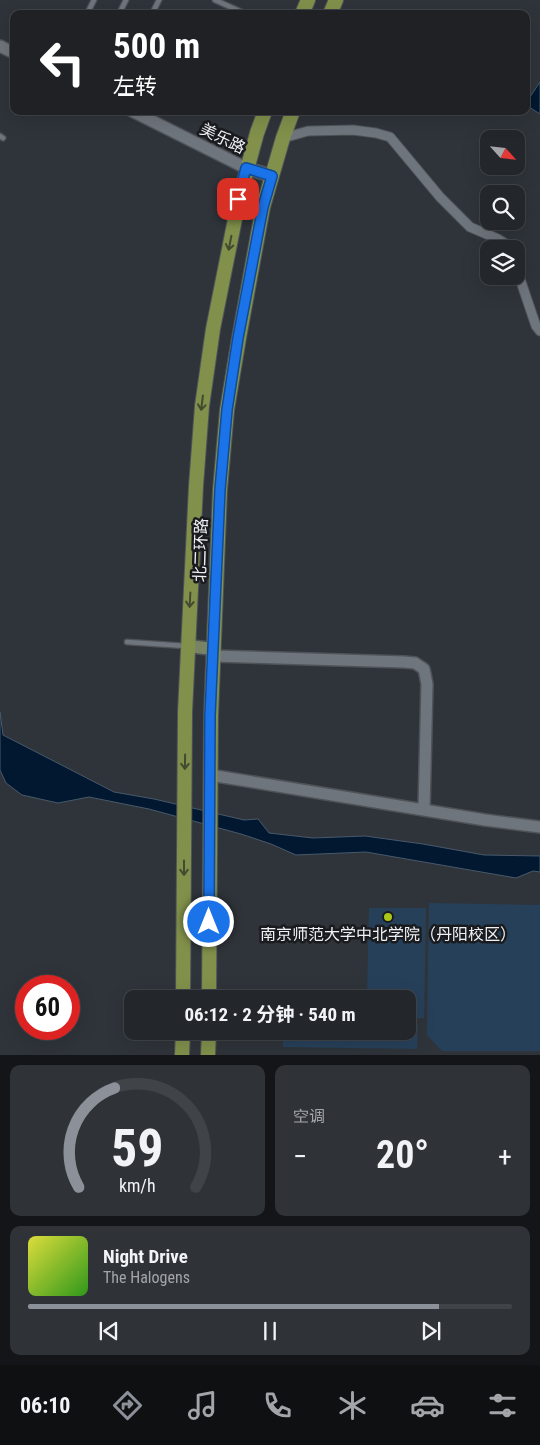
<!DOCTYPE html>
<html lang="zh">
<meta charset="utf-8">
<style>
body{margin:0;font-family:"Roboto Condensed","Noto Sans SC",sans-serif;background:#2f3338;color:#f1f3f6;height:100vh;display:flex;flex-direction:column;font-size:19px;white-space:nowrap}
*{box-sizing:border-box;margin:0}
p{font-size:16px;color:#a3a5a9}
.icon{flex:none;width:28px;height:28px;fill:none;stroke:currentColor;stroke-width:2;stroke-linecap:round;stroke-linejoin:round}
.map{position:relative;height:1055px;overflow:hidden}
.panel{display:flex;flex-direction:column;gap:10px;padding:10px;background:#131518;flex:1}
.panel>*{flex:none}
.hud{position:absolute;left:10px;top:10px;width:520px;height:105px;border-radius:10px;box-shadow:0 5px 20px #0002,0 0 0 1px #404448;background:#202124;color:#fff;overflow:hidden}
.needle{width:32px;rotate:117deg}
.tools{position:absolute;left:480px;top:130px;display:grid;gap:10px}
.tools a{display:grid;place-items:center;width:45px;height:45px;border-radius:10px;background:#23272c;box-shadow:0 5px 20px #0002,0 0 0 1px #404448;font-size:25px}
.speed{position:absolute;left:15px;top:975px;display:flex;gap:10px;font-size:25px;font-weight:700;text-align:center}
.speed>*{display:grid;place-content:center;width:65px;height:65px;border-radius:50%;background:#23272c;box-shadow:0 5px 20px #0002,0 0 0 1px #404448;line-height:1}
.speed .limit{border:8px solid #d22;background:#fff;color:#111}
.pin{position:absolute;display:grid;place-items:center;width:42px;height:42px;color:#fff;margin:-21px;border-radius:10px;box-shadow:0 2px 8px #0006}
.me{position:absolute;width:55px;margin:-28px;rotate:0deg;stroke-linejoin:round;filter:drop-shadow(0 0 4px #0008)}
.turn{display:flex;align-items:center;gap:18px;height:105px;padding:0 20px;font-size:22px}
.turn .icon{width:65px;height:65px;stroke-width:2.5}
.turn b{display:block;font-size:35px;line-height:42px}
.big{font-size:38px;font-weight:700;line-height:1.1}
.panel .tile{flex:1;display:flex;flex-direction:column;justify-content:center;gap:8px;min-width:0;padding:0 18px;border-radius:10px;background:#2f3338}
.panel .dial{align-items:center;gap:0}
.dial svg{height:130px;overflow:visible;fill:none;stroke:#404448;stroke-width:7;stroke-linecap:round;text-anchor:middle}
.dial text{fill:#f1f3f6;stroke:none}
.song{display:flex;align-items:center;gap:15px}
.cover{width:60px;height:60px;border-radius:8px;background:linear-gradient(135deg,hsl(60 70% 55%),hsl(110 70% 35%))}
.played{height:5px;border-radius:2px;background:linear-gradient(90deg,#8c9099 85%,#404448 85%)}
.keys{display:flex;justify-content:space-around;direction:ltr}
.heat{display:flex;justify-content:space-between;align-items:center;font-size:28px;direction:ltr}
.panel .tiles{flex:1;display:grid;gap:10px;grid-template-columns:1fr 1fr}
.tile:last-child{grid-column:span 2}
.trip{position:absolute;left:124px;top:990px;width:292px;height:50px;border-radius:10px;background:#23272c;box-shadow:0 5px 20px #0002,0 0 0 1px #404448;font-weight:700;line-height:50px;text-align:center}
.tab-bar{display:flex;height:80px;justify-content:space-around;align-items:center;background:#0e1012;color:#a3a5a9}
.tab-bar .icon{width:35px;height:35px}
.tab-bar .current{color:#8c9099}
.tab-bar b{font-size:22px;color:#f1f3f6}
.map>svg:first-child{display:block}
.green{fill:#27405a}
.water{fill:#011830;stroke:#48596b}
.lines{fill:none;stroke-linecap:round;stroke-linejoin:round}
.service-casing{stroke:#4f5358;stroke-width:7}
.minor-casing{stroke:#4f5358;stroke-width:11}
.tertiary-casing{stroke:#4f5358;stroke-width:14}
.secondary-casing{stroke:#4f5358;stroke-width:15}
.primary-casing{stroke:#4f5358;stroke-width:16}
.service{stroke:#6f757c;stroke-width:4.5}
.minor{stroke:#6f757c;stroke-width:9}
.tertiary{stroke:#6f757c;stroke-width:11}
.secondary{stroke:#788364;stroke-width:12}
.primary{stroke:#81914b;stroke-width:14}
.oneway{stroke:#434a30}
.route-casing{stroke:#114b97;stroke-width:12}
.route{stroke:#1a73e8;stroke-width:9}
.poi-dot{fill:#a9c719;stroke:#191b1e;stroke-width:2}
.labels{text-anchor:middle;stroke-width:5;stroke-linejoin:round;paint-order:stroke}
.street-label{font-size:16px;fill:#eef1f5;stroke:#191b1e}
.poi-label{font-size:16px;fill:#eef1f5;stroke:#191b1e}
</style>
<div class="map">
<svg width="540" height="1055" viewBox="0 0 540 1055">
<rect width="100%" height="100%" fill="#2f343a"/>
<!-- green -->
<path class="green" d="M429,903L540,905V1051H442L427,1035Z
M369,908H426L424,1018H408V999H367Z
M408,1024H418L417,1049L283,1047V1031H408Z"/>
<!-- water -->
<path class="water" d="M540,82V114L526,105V103Z
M0,712L3,735L114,792L154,799L244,820L258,819L269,833L313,838L365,836L423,844L484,855L540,856V872L533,871L516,878L366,852L296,855L271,844L241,834L149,809L89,797L58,803L22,795L6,783L0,770Z"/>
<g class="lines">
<defs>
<path id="service" d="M215,0L246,14
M87,14L94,0
M119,14L126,0
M152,14L159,0
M0,136L3,138
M127,642L186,646"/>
<path id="minor" d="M283,138L308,131L353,130L376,133L390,137L440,197L470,227L498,239L506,244L509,249
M516,267L536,326L540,331"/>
<path id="tertiary" d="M0,46L14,53
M132,111L246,168
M213,656L404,662L415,663L424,669L427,684L424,810
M210,775L485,820L540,827"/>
<path id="secondary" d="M246,168L272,176
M188,646L213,649"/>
<path id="primary" d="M302,14L308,0
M330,14L336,0
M183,999L185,712L196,486L202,406L213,329L239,199L257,133L265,111
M209,999L211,716L220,490L227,410L239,338L263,207L283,138L293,111
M182,1055L183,1031
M208,1055L209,1031"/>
</defs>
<!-- service casing -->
<use href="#service" class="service-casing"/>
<!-- minor casing -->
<use href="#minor" class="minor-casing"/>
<!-- tertiary casing -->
<use href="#tertiary" class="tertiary-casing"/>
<!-- secondary casing -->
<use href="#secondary" class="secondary-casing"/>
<!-- primary casing -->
<use href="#primary" class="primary-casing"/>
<!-- service -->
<use href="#service" class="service"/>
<!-- minor -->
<use href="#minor" class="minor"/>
<!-- tertiary -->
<use href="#tertiary" class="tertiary"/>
<!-- secondary -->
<use href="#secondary" class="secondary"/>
<!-- primary -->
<use href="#primary" class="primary"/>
</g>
<!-- one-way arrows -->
<defs><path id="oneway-shaft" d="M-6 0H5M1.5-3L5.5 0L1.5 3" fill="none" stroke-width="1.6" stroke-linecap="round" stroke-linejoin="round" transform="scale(1.25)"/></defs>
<g class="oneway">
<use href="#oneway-shaft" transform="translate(230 243) rotate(101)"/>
<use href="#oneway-shaft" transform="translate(202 403) rotate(97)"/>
<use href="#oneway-shaft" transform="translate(190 600) rotate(93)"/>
<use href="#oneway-shaft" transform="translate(185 762) rotate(91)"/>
<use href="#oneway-shaft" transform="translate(184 868) rotate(90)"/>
</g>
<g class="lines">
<defs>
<path id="route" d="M209,922L210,716L220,490L227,410L238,338L263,207L272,176L246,168L238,199"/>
</defs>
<!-- route casing -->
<use href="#route" class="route-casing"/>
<!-- route -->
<use href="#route" class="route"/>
</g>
<!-- markers -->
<circle class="poi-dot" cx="388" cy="917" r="5"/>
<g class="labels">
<!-- street labels -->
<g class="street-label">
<text transform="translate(223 138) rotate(26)" y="6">美乐路</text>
<text transform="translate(200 550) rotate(-88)" y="6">北二环路</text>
</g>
<!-- poi labels -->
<g class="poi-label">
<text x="388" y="940">南京师范大学中北学院（丹阳校区）</text>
</g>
</g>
</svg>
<div class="tools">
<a><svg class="needle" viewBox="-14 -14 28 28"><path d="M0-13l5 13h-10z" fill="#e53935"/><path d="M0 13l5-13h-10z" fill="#a3a5a9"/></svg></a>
<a><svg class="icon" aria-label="search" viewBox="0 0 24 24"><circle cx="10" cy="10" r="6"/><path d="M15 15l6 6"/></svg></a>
<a><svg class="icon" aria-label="layers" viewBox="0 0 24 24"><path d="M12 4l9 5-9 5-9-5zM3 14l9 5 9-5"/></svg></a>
</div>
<div class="speed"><div class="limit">60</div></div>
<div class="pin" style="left:238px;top:199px;background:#d93025"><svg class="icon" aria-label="arrive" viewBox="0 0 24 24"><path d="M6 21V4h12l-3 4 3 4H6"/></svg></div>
<svg class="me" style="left:209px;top:922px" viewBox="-20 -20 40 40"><circle r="17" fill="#1a73e8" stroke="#fff" stroke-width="3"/><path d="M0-11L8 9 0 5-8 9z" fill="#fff"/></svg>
<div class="trip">06:12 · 2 分钟 · 540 m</div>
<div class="hud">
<div class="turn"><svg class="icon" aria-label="left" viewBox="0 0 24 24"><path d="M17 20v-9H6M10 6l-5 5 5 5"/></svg><div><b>500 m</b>左转</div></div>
</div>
</div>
<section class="panel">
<div class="tiles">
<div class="tile dial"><svg viewBox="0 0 100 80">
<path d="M14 69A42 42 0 1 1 86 69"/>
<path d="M14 69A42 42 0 0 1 36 8" stroke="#8c9099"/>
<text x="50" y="56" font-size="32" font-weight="700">59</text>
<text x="50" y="72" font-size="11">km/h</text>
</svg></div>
<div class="tile"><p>空调</p>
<div class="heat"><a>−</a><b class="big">20°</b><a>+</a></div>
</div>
<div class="tile">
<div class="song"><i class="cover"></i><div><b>Night Drive</b><p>The Halogens</p></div></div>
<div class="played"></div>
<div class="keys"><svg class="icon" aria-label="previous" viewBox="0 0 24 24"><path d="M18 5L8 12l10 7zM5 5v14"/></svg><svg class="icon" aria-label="pause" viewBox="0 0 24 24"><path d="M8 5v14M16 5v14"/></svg><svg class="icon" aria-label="next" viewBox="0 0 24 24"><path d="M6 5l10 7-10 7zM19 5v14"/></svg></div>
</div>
</div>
</section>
<nav class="tab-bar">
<b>06:10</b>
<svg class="icon current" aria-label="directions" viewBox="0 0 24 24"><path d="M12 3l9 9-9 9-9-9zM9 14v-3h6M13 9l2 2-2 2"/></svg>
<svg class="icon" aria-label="music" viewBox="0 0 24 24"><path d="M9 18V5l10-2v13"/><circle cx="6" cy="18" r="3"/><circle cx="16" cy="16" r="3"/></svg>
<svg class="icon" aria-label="phone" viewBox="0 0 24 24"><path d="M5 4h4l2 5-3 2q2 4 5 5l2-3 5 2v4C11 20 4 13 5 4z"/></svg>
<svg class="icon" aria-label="climate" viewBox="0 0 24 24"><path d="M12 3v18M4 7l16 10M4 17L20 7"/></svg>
<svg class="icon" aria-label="car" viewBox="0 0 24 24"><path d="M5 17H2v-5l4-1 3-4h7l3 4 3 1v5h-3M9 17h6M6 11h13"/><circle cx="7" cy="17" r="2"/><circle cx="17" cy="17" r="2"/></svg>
<svg class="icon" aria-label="filters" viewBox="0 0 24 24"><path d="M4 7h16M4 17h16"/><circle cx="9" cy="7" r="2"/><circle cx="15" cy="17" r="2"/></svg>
</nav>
